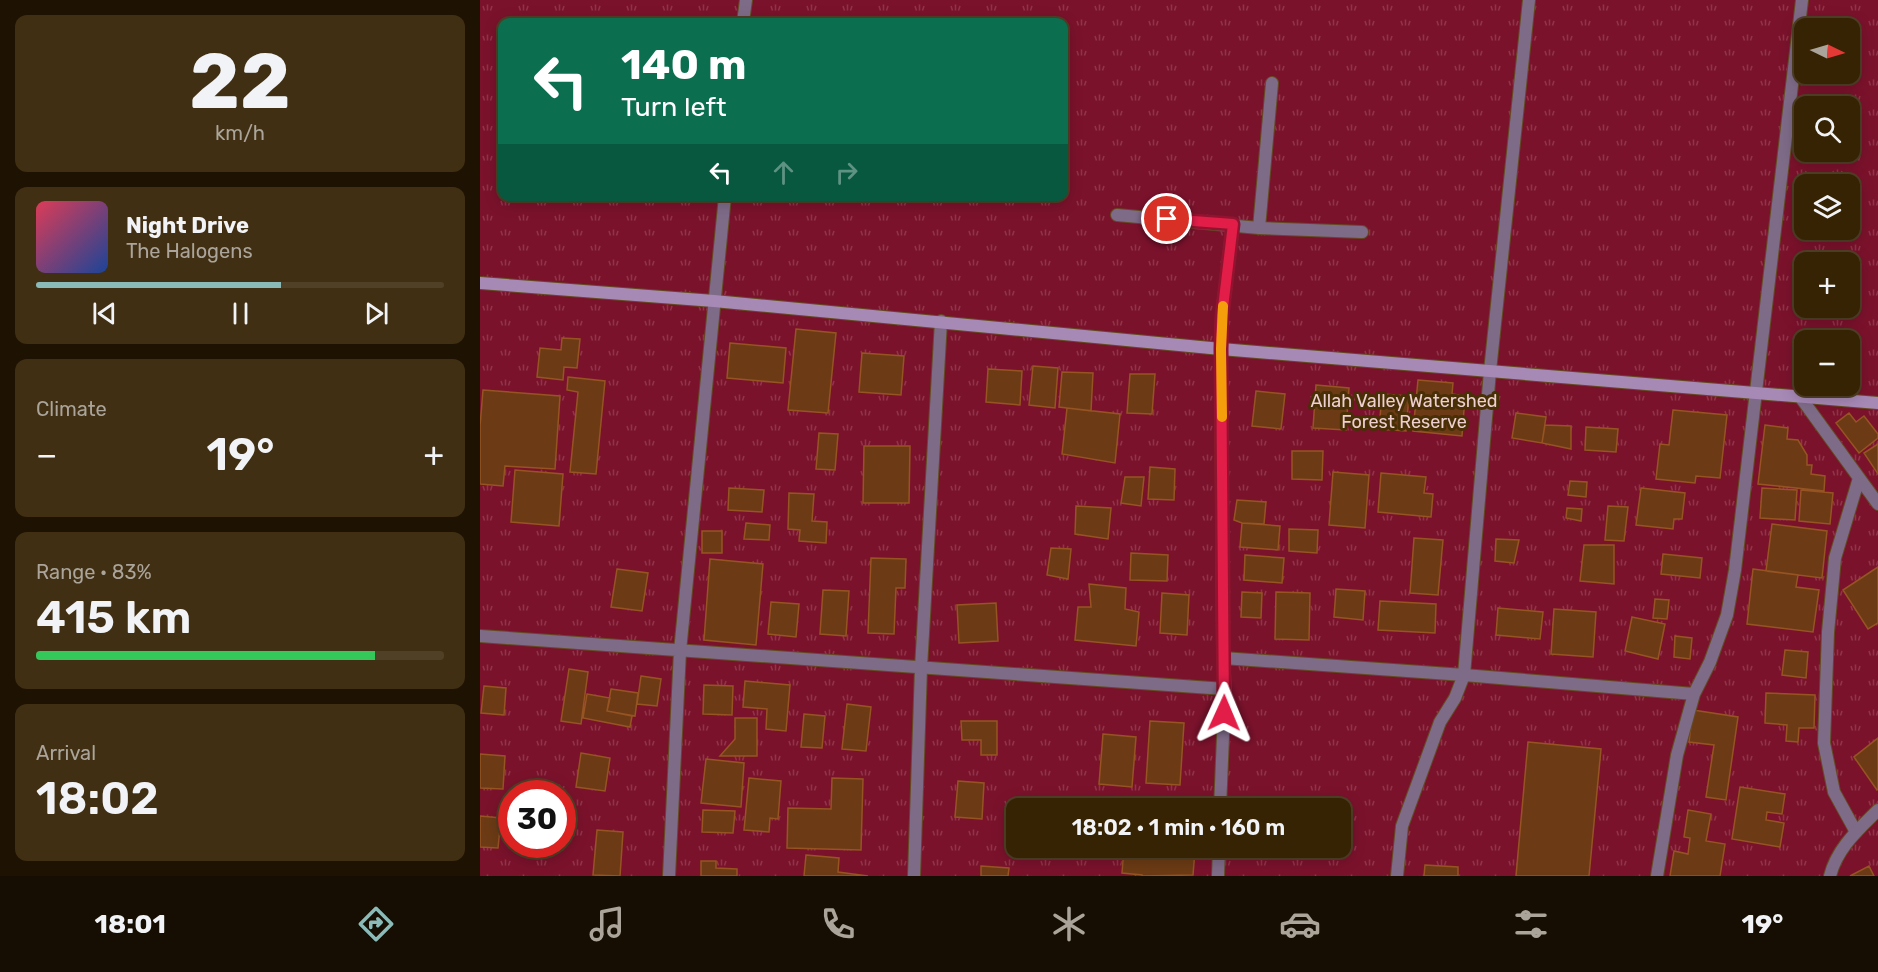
<!DOCTYPE html>
<meta charset="utf-8">
<style>
body{margin:0;font-family:Rubik,sans-serif;background:#412f13;color:#f1f3f6;height:100vh;display:flex;flex-direction:column;font-size:22px;white-space:nowrap}
*{box-sizing:border-box;margin:0}
p{font-size:20px;color:#aaa49a}
.icon{flex:none;width:33px;height:33px;fill:none;stroke:currentColor;stroke-width:2;stroke-linecap:round;stroke-linejoin:round}
.map{position:relative;flex:1;overflow:hidden}
.drawer{display:flex;flex-direction:column;gap:15px;padding:15px;background:#1e1302;width:480px}
.drawer>*{flex:none}
.top-card{position:absolute;left:18px;top:18px;width:570px;height:183px;border-radius:12px;box-shadow:0 3px 15px #0003,0 0 0 2px #504026;background:#0b6e4f;color:#fff;overflow:hidden}
.needle{width:39px;rotate:95deg}
.tools{position:absolute;left:1314px;top:18px;display:grid;gap:12px}
.tools a{display:grid;place-items:center;width:66px;height:66px;border-radius:12px;background:#362304;box-shadow:0 3px 15px #0003,0 0 0 2px #504026;font-size:30px}
.speed{position:absolute;left:18px;top:780px;display:flex;gap:12px;font-size:30px;font-weight:700;text-align:center}
.speed>*{display:grid;place-content:center;width:78px;height:78px;border-radius:50%;background:#362304;box-shadow:0 3px 15px #0003,0 0 0 2px #504026;line-height:1}
.speed .limit{border:9px solid #d22;background:#fff;color:#111}
.pin{position:absolute;display:grid;place-items:center;width:51px;height:51px;color:#fff;margin:-26px;border:3px solid #fff;border-radius:50%;box-shadow:0 2px 6px #0007}
.me{position:absolute;width:66px;margin:-33px;rotate:1deg;stroke-linejoin:round;filter:drop-shadow(0 0 4px #0008)}
.turn{display:flex;align-items:center;gap:21px;height:126px;padding:0 24px;font-size:27px}
.turn .icon{width:78px;height:78px;stroke-width:2.5}
.turn b{display:block;font-size:42px;line-height:51px}
.lanes{display:flex;align-items:center;height:57px;padding:0 24px;background:#0003;justify-content:center;gap:30px;direction:ltr}
.lanes .off{opacity:.35}
.big{font-size:45px;font-weight:600;line-height:1.1}
.drawer .widget{flex:1;display:flex;flex-direction:column;justify-content:center;gap:9px;min-width:0;padding:0 21px;border-radius:12px;background:#412f13}
.drawer .dial{align-items:center;gap:0}
.dial b{font-size:78px;line-height:1}
.song{display:flex;align-items:center;gap:18px}
.cover{width:72px;height:72px;border-radius:9px;background:linear-gradient(135deg,hsl(350 70% 55%),hsl(220 70% 35%))}
.played{height:6px;border-radius:3px;background:linear-gradient(90deg,#8bbbb9 60%,#504026 60%)}
.keys{display:flex;justify-content:space-around;direction:ltr}
.heat{display:flex;justify-content:space-between;align-items:center;font-size:33px;direction:ltr}
.charge{height:9px;border-radius:4px;background:linear-gradient(90deg,#34c759 83%,#504026 0)}
.trip{position:absolute;left:526px;top:798px;width:345px;height:60px;border-radius:12px;background:#362304;box-shadow:0 3px 15px #0003,0 0 0 2px #504026;font-weight:600;line-height:60px;text-align:center}
.menu{display:flex;height:96px;justify-content:space-around;align-items:center;background:#160e02;color:#aaa49a}
.menu .icon{width:42px;height:42px}
.menu .on{color:#8bbbb9}
.menu b{font-size:27px;color:#f1f3f6}
main{display:flex;flex:1;min-height:0}
.map>svg:first-child{display:block}
.park{fill:url(#park-tufts);fill-rule:evenodd}
.building{fill:#6c3b15;stroke:#965423;stroke-width:1.5}
.lines{fill:none;stroke-linecap:round;stroke-linejoin:round}
.service-casing{stroke:#644b23;stroke-width:14}
.minor-casing{stroke:#644b23;stroke-width:14}
.tertiary-casing{stroke:#644b23;stroke-width:14}
.secondary-casing{stroke:#644b23;stroke-width:14}
.service{stroke:#7e6b88;stroke-width:12}
.minor{stroke:#7e6b88;stroke-width:12}
.tertiary{stroke:#7e6b88;stroke-width:12}
.secondary{stroke:#a789b6;stroke-width:12}
.route-casing{stroke:#92132f;stroke-width:15}
.route{stroke:#e11d48;stroke-width:10}
.slow{stroke:#f59e0b;stroke-width:10}
.labels{text-anchor:middle;stroke-width:6;stroke-linejoin:round;paint-order:stroke}
.park-label{font-size:18px;fill:#eed0d1;stroke:#482f06}
</style>
<main>
<section class="drawer">
<div class="widget dial"><b>22</b><p>km/h</p></div>
<div class="widget">
<div class="song"><i class="cover"></i><div><b>Night Drive</b><p>The Halogens</p></div></div>
<div class="played"></div>
<div class="keys"><svg class="icon" aria-label="previous" viewBox="0 0 24 24"><path d="M18 5L8 12l10 7zM5 5v14"/></svg><svg class="icon" aria-label="pause" viewBox="0 0 24 24"><path d="M8 5v14M16 5v14"/></svg><svg class="icon" aria-label="next" viewBox="0 0 24 24"><path d="M6 5l10 7-10 7zM19 5v14"/></svg></div>
</div>
<div class="widget"><p>Climate</p>
<div class="heat"><a>−</a><b class="big">19°</b><a>+</a></div>
</div>
<div class="widget"><p>Range · 83%</p><b class="big">415 km</b><div class="charge"></div></div>
<div class="widget"><p>Arrival</p><b class="big">18:02</b></div>
</section>
<div class="map">
<svg width="1398" height="876" viewBox="0 0 1398 876">
<defs>
<pattern id="park-tufts" width="24" height="20" patternUnits="userSpaceOnUse" patternTransform="scale(1.5)"><rect width="24" height="20" fill="#7b122c"/><path d="M3 7l-1-3M5 7V3M7 7l1-3M15 17l-1-3M17 17v-4M19 17l1-3" fill="none" stroke="#8f3449"/></pattern>
</defs>
<rect width="100%" height="100%" fill="#482f06"/>
<!-- park -->
<path class="park" d="M0,0H1398V876H0ZM22,22H584V196H22ZM1324,28H1370V74H1324ZM1324,106H1370V152H1324ZM1324,184H1370V230H1324ZM1324,262H1370V308H1324ZM1324,340H1370V386H1324ZM32,794H82V844H32ZM537,808H861V848H537Z"/>
<!-- building -->
<path class="building" d="M316,329L356,333L348,413L308,410Z
M82,338L100,339L97,368L84,367L83,380L57,377L60,348L81,350Z
M250,343L306,348L303,383L247,378Z
M382,353L424,356L421,395L379,392Z
M553,366L578,368L575,408L549,405Z
M508,369L542,371L540,405L506,402Z
M582,372L613,373L611,411L579,407Z
M650,374H675L672,414L647,413Z
M88,377L125,381L116,474L90,472L98,392L87,390Z
M938,380L973,383L972,394L985,396L982,436L933,431Z
M836,385L869,388L866,430L833,428Z
M3,390L80,396L75,469L25,466L23,486L0,484V426Z
M776,391L805,394L801,429L772,426Z
M902,394L929,396L926,431L899,429Z
M587,408L640,414L635,463L582,454Z
M1193,410L1247,415L1240,478L1216,476L1215,483L1176,479L1180,444L1189,445Z
M1036,413L1066,417L1062,443L1032,438Z
M1369,413L1376,422L1384,416L1398,434V438L1379,453L1356,423Z
M1065,425L1091,426V449L1062,443Z
M1285,425L1308,428L1307,439L1318,440L1327,455V465H1332L1331,474L1345,476L1344,491L1278,484Z
M1106,427L1138,429L1136,452L1105,450Z
M339,433L358,434L355,470L336,469Z
M1398,444V474L1384,453Z
M384,446H430L429,503H383Z
M812,451H843L842,480L812,479Z
M670,467L695,469L694,500L668,499Z
M35,470L83,474L79,526L31,522Z
M853,472L889,475L885,528L849,525Z
M901,473L946,477L944,493L953,494L951,517L898,512Z
M645,477H664L661,506L641,503Z
M1090,481L1107,482L1106,497L1088,495Z
M249,488L284,490L282,512L248,510Z
M1161,488L1205,493L1202,519H1194L1193,529L1156,525Z
M1282,488L1317,490L1315,520L1280,518Z
M1321,490L1353,493L1350,524L1319,521Z
M309,493L334,494L332,521L347,522L346,543L319,541L320,530L308,529Z
M757,500L786,502L784,524L762,523L754,520Z
M596,506L631,508L628,539L595,534Z
M1128,506L1148,507L1144,541L1125,540Z
M1087,508L1102,509L1101,521L1086,518Z
M266,523L290,525L289,540L264,539Z
M762,523L800,526L798,550L760,547Z
M1292,524L1347,531L1342,578L1286,571Z
M809,529L838,530L837,553L809,551Z
M222,531H242V553H222Z
M934,538L963,540L958,595L930,593Z
M1016,539L1039,540L1034,563L1015,561Z
M1104,545H1134V584L1100,581Z
M571,548L591,549L588,579L567,575Z
M651,553L688,555L687,581L650,580Z
M1183,554L1222,558L1220,578L1181,574Z
M765,555L804,558L802,583L764,580Z
M391,558L426,559L425,588H416L414,634L388,633Z
M230,559L283,564L276,645L224,640Z
M1398,567V623L1388,629L1363,590Z
M137,569L168,573L162,611L131,607Z
M1273,569L1318,575L1316,587L1339,590L1333,632L1267,624Z
M609,584L646,588L645,609L659,612L656,646L595,640L598,607H611Z
M856,589L885,591L883,620L854,617Z
M343,590L369,591L366,636L340,634Z
M762,592L782,593L781,618L761,617Z
M796,592L830,593L829,640L795,639Z
M682,593L709,595L707,635L680,633Z
M1175,599L1189,600L1187,619L1173,618Z
M900,601L956,604L955,633L898,630Z
M291,602L319,604L316,637L288,634Z
M516,603L518,641L479,643L477,605Z
M1018,608L1063,612L1060,639L1016,635Z
M1074,609L1116,612L1113,657L1071,654Z
M1152,617L1185,624L1178,659L1145,651Z
M1195,636L1212,638L1210,659L1194,657Z
M1305,650L1328,652L1326,678L1302,675Z
M89,669L108,672L101,724L81,721Z
M161,676L181,679L177,706L157,704Z
M265,681L310,685L306,731L286,729L287,709L263,707Z
M224,685L253,686L252,715L223,714Z
M4,686L26,688L24,715L1,713Z
M131,689L158,693L155,716L127,711Z
M1286,693L1335,695L1334,728H1319L1318,742L1306,741L1307,725L1285,723Z
M107,694L130,698L127,711L152,716L150,727L103,718Z
M367,704L391,707L386,751L362,749Z
M1213,710L1258,717L1246,800L1226,797L1234,745L1209,742Z
M324,714L345,716L342,748L321,747Z
M255,718H277V756H240L255,739Z
M481,721H517V755H501V740H482Z
M670,721L704,723L700,785L666,783Z
M623,734L656,737L652,787L619,784Z
M1398,738V789L1397,790L1374,757Z
M1048,742L1121,749L1109,876H1036Z
M101,753L130,758L125,791L96,787Z
M0,754L25,756L23,789L0,788Z
M226,759L264,763L261,807L221,803Z
M269,778L301,781L298,819L290,818L289,832L264,830Z
M352,778L383,779L381,850L307,848L308,808L351,809Z
M478,781L504,783L502,819L475,817Z
M1260,787L1305,794L1302,814L1287,812L1286,820L1304,823L1300,847L1252,839Z
M662,804L707,806L706,808H662Z
M223,810L255,811L253,833L222,832Z
M1208,810L1231,814L1226,841L1245,844L1240,876H1190L1194,851L1208,854L1210,838L1204,837Z
M0,816L21,818L18,848L0,847Z
M117,830L143,832L140,876L113,875Z
M644,848H680L715,850L713,875L662,876V875L642,873Z
M326,855L359,858L358,872L388,876H324Z
M221,861H236V868L257,869V876H221Z
M945,865L978,867V876H944Z
M501,866L529,868L528,876H501Z
M1389,866L1394,876H1370Z"/>
<g class="lines">
<defs>
<path id="service" d="M637,215L779,228L882,232
M779,228L792,83
M741,349L742,316L753,224
M917,876L922,826L960,722L975,698L984,675"/>
<path id="minor" d="M263,22L266,0
M741,349L743,658
M1321,398L1398,504
M0,636L745,689
M984,675L1010,371L1049,0
M1214,694L1230,662L1247,615L1255,570L1322,0
M740,808L745,689L743,658L984,675L1214,694L1197,755L1177,876
M1376,832L1354,792L1344,743L1348,632L1355,558L1379,478
M189,876L200,651L245,196
M434,876L441,668L461,321
M738,876L739,848"/>
<path id="tertiary" d="M1350,876C1357,848 1378,830 1398,810"/>
<path id="secondary" d="M0,283L234,301L741,349L1398,403"/>
</defs>
<!-- service casing -->
<use href="#service" class="service-casing"/>
<!-- minor casing -->
<use href="#minor" class="minor-casing"/>
<!-- tertiary casing -->
<use href="#tertiary" class="tertiary-casing"/>
<!-- secondary casing -->
<use href="#secondary" class="secondary-casing"/>
<!-- service -->
<use href="#service" class="service"/>
<!-- minor -->
<use href="#minor" class="minor"/>
<!-- tertiary -->
<use href="#tertiary" class="tertiary"/>
<!-- secondary -->
<use href="#secondary" class="secondary"/>
</g>
<g class="lines">
<defs>
<path id="route" d="M687,219L753,224L742,316L741,349L744,713"/>
</defs>
<!-- route casing -->
<use href="#route" class="route-casing"/>
<!-- route -->
<use href="#route" class="route"/>
<!-- slow -->
<path class="slow" d="M742,417L741,349L743,306"/>
</g>
<g class="labels">
<!-- park labels -->
<g class="park-label">
<text x="924" y="407">Allah Valley Watershed<tspan x="924" dy="21">Forest Reserve</tspan></text>
</g>
</g>
</svg>
<div class="tools">
<a><svg class="needle" viewBox="-14 -14 28 28"><path d="M0-13l5 13h-10z" fill="#e53935"/><path d="M0 13l5-13h-10z" fill="#aaa49a"/></svg></a>
<a><svg class="icon" aria-label="search" viewBox="0 0 24 24"><circle cx="10" cy="10" r="6"/><path d="M15 15l6 6"/></svg></a>
<a><svg class="icon" aria-label="layers" viewBox="0 0 24 24"><path d="M12 4l9 5-9 5-9-5zM3 14l9 5 9-5"/></svg></a>
<a>+</a>
<a>−</a>
</div>
<div class="speed"><div class="limit">30</div></div>
<div class="pin" style="left:687px;top:219px;background:#d93025"><svg class="icon" aria-label="arrive" viewBox="0 0 24 24"><path d="M6 21V4h12l-3 4 3 4H6"/></svg></div>
<svg class="me" style="left:744px;top:713px" viewBox="-20 -20 40 40"><path d="M0-17L14 15 0 8-14 15z" fill="#e11d48" stroke="#fff" stroke-width="4"/></svg>
<div class="trip">18:02 · 1 min · 160 m</div>
<div class="top-card">
<div class="turn"><svg class="icon" aria-label="left" viewBox="0 0 24 24"><path d="M17 20v-9H6M10 6l-5 5 5 5"/></svg><div><b>140 m</b>Turn left</div></div>
<div class="lanes"><svg class="icon" aria-label="left" viewBox="0 0 24 24"><path d="M17 20v-9H6M10 6l-5 5 5 5"/></svg><svg class="icon off" aria-label="ahead" viewBox="0 0 24 24"><path d="M12 20V5M6 11l6-6 6 6"/></svg><svg class="icon off" aria-label="right" viewBox="0 0 24 24"><path d="M7 20v-9h11M14 6l5 5-5 5"/></svg></div>
</div>
</div>
</main>
<nav class="menu">
<b>18:01</b>
<svg class="icon on" aria-label="directions" viewBox="0 0 24 24"><path d="M12 3l9 9-9 9-9-9zM9 14v-3h6M13 9l2 2-2 2"/></svg>
<svg class="icon" aria-label="music" viewBox="0 0 24 24"><path d="M9 18V5l10-2v13"/><circle cx="6" cy="18" r="3"/><circle cx="16" cy="16" r="3"/></svg>
<svg class="icon" aria-label="phone" viewBox="0 0 24 24"><path d="M5 4h4l2 5-3 2q2 4 5 5l2-3 5 2v4C11 20 4 13 5 4z"/></svg>
<svg class="icon" aria-label="climate" viewBox="0 0 24 24"><path d="M12 3v18M4 7l16 10M4 17L20 7"/></svg>
<svg class="icon" aria-label="car" viewBox="0 0 24 24"><path d="M5 17H2v-5l4-1 3-4h7l3 4 3 1v5h-3M9 17h6M6 11h13"/><circle cx="7" cy="17" r="2"/><circle cx="17" cy="17" r="2"/></svg>
<svg class="icon" aria-label="filters" viewBox="0 0 24 24"><path d="M4 7h16M4 17h16"/><circle cx="9" cy="7" r="2"/><circle cx="15" cy="17" r="2"/></svg>
<b>19°</b>
</nav>
